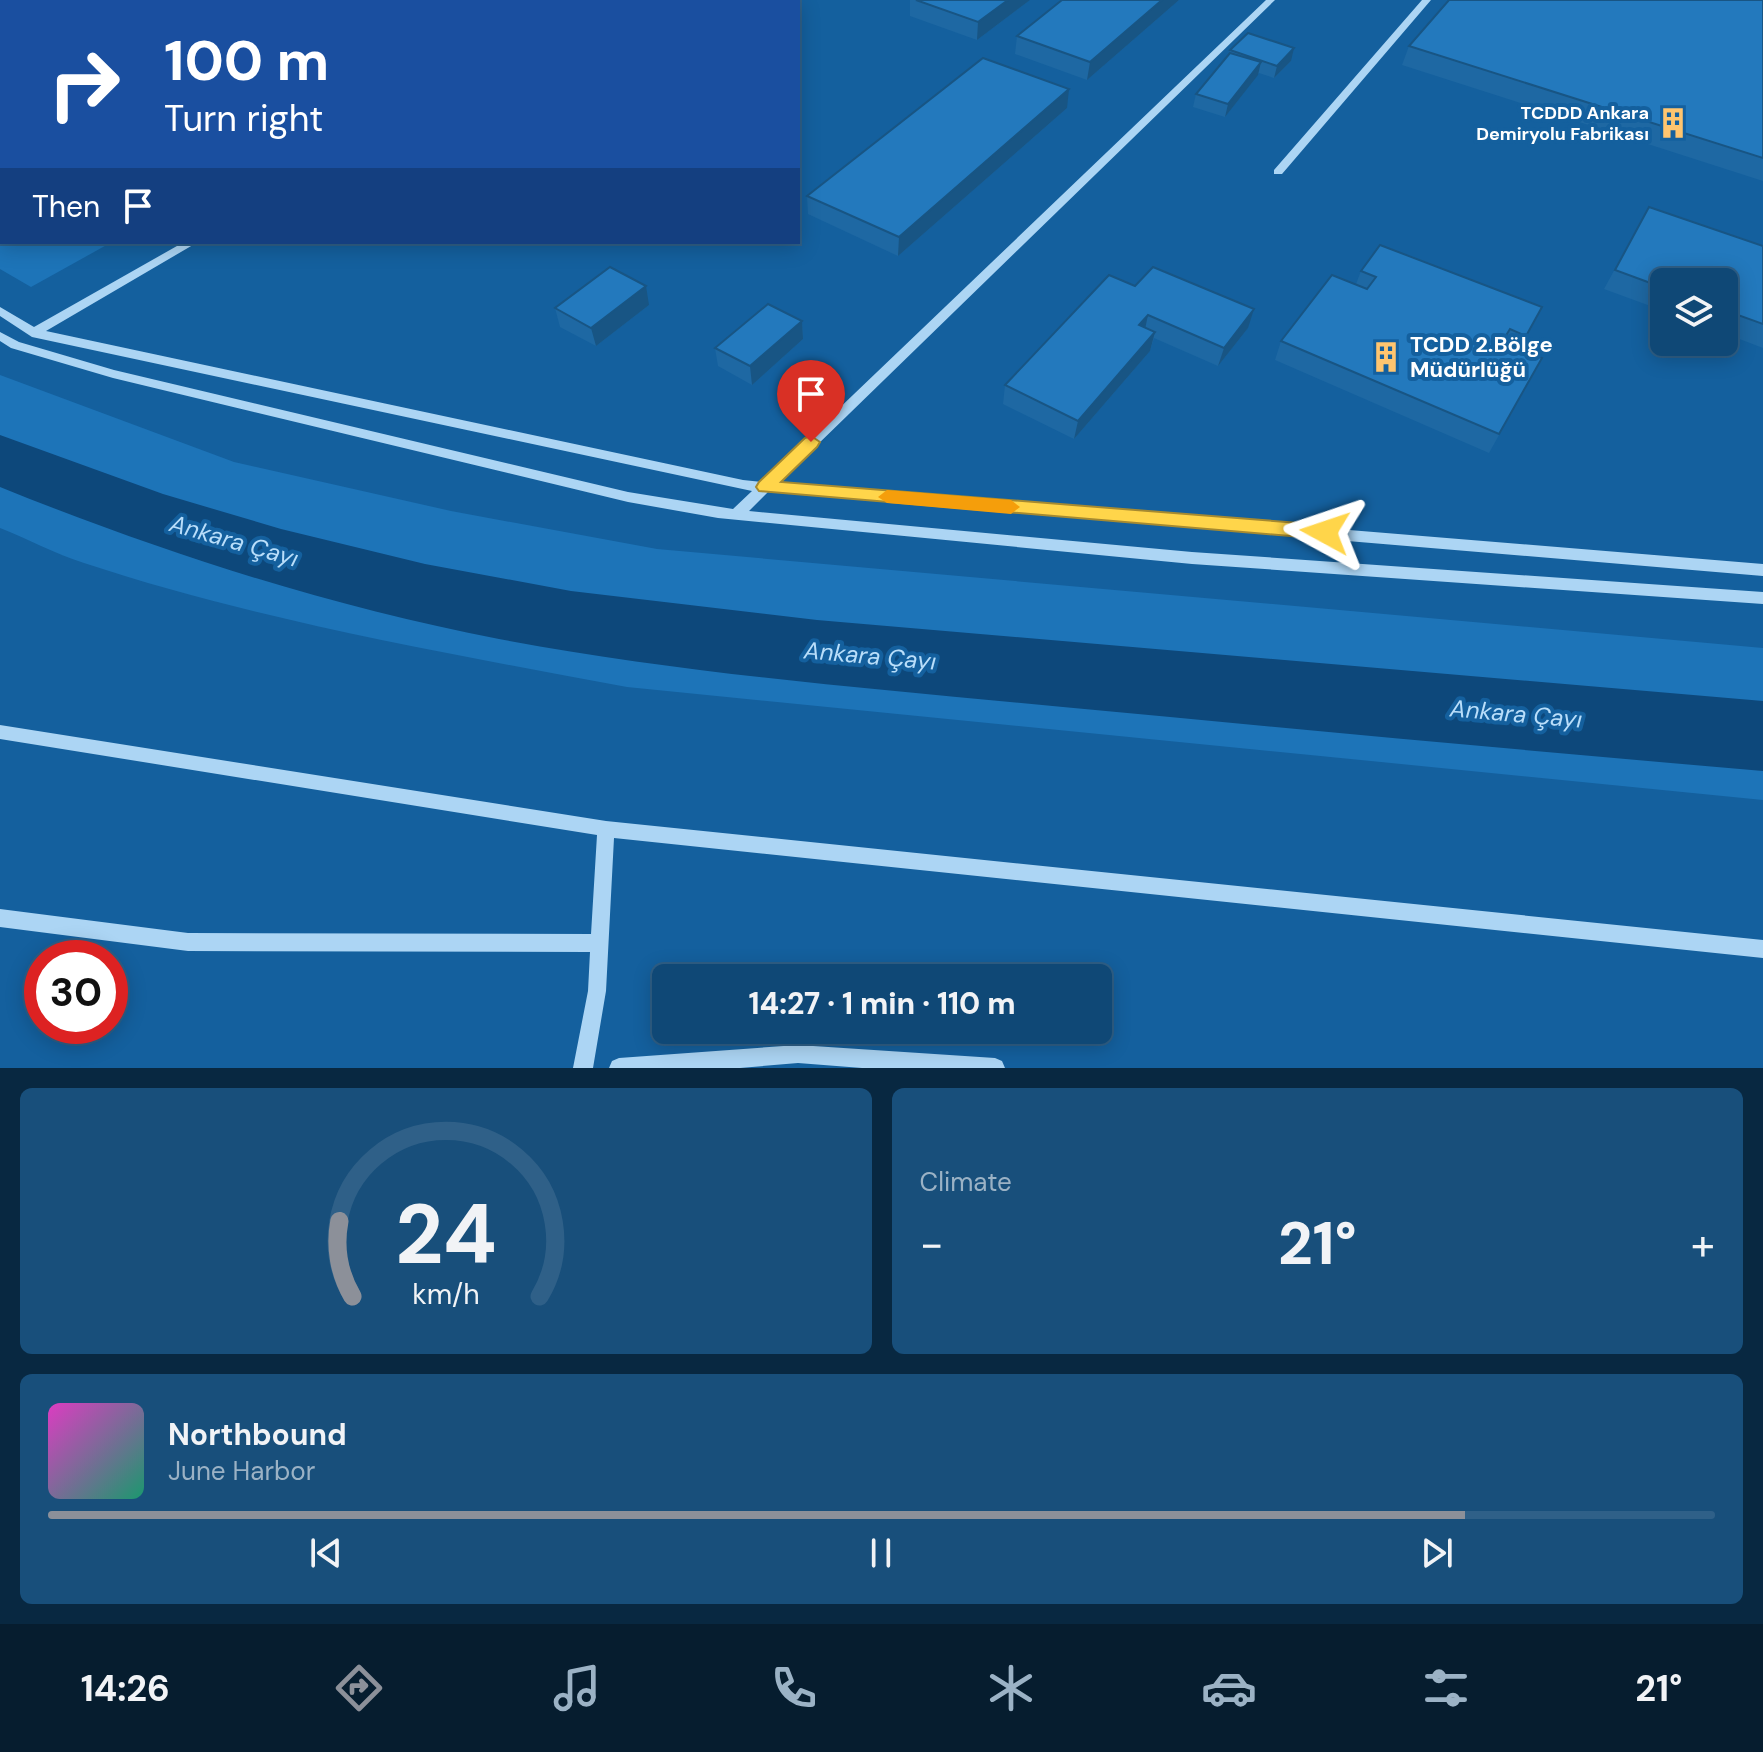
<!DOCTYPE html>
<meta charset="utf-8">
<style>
body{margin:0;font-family:"DM Sans",sans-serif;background:#184f7b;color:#f1f3f6;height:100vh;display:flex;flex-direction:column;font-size:30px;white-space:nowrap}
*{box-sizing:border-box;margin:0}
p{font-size:26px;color:#9bb2c5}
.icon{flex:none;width:44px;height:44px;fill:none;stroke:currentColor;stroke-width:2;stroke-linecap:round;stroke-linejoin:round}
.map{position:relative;height:1068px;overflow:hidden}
.sheet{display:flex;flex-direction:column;gap:20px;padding:20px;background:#082841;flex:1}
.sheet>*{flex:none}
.guide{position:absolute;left:0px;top:0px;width:800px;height:244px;box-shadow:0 4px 20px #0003,0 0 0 2px #2f6088;background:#1a4fa0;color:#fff;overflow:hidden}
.fabs{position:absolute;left:1650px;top:268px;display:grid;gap:16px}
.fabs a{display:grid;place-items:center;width:88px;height:88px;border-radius:12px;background:#0f4876;box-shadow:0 4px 20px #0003,0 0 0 2px #2f6088;font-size:40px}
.speed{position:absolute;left:24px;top:940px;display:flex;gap:16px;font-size:40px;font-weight:700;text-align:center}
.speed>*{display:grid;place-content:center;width:104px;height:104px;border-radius:50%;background:#0f4876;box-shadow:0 4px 20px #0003,0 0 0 2px #2f6088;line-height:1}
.speed .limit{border:12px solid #d22;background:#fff;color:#111}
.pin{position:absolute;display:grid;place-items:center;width:68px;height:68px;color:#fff;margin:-82px -34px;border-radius:50% 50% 50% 0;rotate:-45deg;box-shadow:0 0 8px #0007}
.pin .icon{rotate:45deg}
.me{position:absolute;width:88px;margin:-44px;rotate:275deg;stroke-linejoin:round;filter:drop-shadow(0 0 6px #0008)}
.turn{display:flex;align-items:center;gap:28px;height:168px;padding:0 32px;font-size:36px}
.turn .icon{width:104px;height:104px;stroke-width:2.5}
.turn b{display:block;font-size:56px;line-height:68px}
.then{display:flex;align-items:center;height:76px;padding:0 32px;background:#0003;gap:16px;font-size:30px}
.big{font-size:60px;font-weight:800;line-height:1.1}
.sheet .tile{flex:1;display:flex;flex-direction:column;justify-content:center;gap:12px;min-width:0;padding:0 28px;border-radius:12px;background:#184f7b}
.sheet .dial{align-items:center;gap:0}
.dial svg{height:208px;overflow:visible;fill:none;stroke:#2f6088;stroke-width:7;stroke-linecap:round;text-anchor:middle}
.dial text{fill:#f1f3f6;stroke:none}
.song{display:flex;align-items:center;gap:24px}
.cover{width:96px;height:96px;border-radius:12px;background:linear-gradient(135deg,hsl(310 70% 55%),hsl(160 70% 35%))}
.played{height:8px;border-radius:4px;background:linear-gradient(90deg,#8c9099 85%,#2f6088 85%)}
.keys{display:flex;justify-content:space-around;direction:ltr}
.heat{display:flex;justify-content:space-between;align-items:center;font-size:44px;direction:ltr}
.sheet .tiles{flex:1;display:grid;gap:20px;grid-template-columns:1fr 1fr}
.tile:last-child{grid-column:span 2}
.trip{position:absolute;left:652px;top:964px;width:460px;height:80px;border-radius:12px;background:#0f4876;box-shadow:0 4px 20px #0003,0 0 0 2px #2f6088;font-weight:800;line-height:80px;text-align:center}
.tabs{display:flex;height:128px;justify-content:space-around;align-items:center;background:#061d2f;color:#9bb2c5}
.tabs .icon{width:56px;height:56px}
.tabs .current{color:#8c9099}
.tabs b{font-size:36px;color:#f1f3f6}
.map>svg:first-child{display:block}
.green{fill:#1d74b8}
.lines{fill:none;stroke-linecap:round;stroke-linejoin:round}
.river{fill:#0d487b;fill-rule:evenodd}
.minor{fill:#acd5f4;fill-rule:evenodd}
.wall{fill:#1e68a3}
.shaded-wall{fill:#185584}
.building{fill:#2379bd;stroke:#185584;stroke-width:2}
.route{fill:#ffd54a;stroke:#a68a30;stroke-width:2}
.slow{fill:#f59e0b}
.labels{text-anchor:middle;stroke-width:8;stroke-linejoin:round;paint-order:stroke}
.far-poi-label{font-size:18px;font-weight:bold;fill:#fff;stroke:#14609e;text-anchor:end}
.poi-label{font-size:22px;font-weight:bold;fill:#fff;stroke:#14609e;text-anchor:start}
.water-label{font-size:24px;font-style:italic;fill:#b9defa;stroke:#14609e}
</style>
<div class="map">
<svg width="1763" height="1068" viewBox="0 0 1763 1068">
<rect width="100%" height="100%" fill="#14609e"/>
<!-- green -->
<path class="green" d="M42,0H396L38,2Z
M0,43L2,242H112L31,287L0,269Z
M0,375L234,462L451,511L657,549L1763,648V800L627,687C445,653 260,621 84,563C55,554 28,539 0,528Z"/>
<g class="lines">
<!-- river -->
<path class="river" d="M0,435L163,494L281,529L425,564L571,591L817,620L1763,701V771C1529,751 1296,729 1063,707C875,689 686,674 499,639C328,606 161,552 0,487Z"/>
<!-- minor -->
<path class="minor" d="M1266,0H1275L778,483L1763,564V576L768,492L749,511L1192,552L1763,592V604L1192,564L718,518L628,502L113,378L11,348L0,341V332L19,342L114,370L628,492L733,509L752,491L32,337L0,316V307L34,327L184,242H198L46,331L743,480L762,482Z
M1422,0H1431L1282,174H1274V170Z
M0,725L606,821L1763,940V958L614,838L606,991L593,1068H573L588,991L590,952L188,951L0,927V909L188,933L591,934L597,835L0,739Z
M798,1045L995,1058L1002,1061L1005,1068H862L798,1063L740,1068H609L612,1061L619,1058Z"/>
</g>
<!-- wall -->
<path class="wall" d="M910,0H1030L977,40L910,16Z
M1062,0H1179L1087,80L1015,54L1017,36Z
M1763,0V181L1402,65L1409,46Z
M1230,50L1291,61L1274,78L1259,73L1225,117L1193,107L1196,94L1229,55Z
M1067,108L898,256L808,214L807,196Z
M1649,207L1763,246V348L1724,333V282H1664V311L1604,289Z
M1361,271L1542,307L1519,349L1542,358L1489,453L1275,360L1281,341L1356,284Z
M1135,286L1248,328L1218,366L1154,338L1150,351L1074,439L1003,404L1005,385Z
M649,305L596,346L560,327L555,308Z
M802,321L803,339L752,385L718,366L715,348Z"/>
<!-- shaded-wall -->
<path class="shaded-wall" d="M502,0H535L532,2H499Z
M1008,0H1030L977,40L978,22Z
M1162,0H1179L1087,80L1090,62Z
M1294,48L1291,61L1274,78L1277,66Z
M1261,62L1258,75L1225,117L1228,104Z
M1069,89L1067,108L898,256L899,237Z
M646,286L649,305L596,346L591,328Z
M1254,309L1248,328L1218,366L1224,348Z
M1148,315L1144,334L1139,325Z
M802,321L803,339L752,385L750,366Z
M1155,332L1150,351L1074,439L1078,421Z"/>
<!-- building -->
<path class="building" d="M387,0H452L449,2H383Z
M463,0H502L499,2H460Z
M916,0H1008L978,22Z
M1062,0H1162L1090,62L1017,36Z
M1449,0H1763V158L1409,46Z
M1248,33L1294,48L1277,66L1230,50Z
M1230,53L1261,62L1228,104L1196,94Z
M983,58L1069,89L899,237L807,196Z
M1649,207L1763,246V324L1724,310V282H1664V288L1615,270Z
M1380,245L1542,307L1526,336L1510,329L1502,342L1542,358L1499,434L1281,341L1332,275L1367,289L1376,277L1361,271Z
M610,267L646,286L591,328L555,308Z
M1153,267L1254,309L1224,348L1148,315L1139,325L1155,332L1078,421L1005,385L1109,275L1135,286Z
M768,304L802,321L750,366L715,348Z"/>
<!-- route -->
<path class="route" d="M811,436L820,442L817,447L781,482L1325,525L1334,532L1325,539L759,491L756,487L759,482L805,438Z"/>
<!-- slow -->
<path class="slow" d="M887,490L1011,500L1020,507L1011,514L887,503L878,497Z"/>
<!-- icons -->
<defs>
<symbol id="building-bare" viewBox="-9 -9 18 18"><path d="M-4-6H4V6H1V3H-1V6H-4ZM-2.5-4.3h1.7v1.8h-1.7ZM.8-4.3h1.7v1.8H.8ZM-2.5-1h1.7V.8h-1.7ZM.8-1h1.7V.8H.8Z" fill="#ffc56f" stroke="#14609e" stroke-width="2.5" paint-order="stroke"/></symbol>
</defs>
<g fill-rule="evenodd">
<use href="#building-bare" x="1651" y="101" width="44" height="44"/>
<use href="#building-bare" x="1364" y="335" width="44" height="44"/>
</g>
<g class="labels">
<!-- far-poi labels -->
<g class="far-poi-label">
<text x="1649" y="119">TCDDD Ankara<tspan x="1649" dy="21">Demiryolu Fabrikası</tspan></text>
</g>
<!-- poi labels -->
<g class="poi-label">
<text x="1410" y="352">TCDD 2.Bölge<tspan x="1410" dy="25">Müdürlüğü</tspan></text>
</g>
<!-- water labels -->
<g class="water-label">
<text transform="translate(234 541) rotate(16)" y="8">Ankara Çayı</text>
<text transform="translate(870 656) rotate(5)" y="8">Ankara Çayı</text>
<text transform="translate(1516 714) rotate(5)" y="8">Ankara Çayı</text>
</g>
</g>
</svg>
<div class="fabs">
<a><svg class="icon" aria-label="layers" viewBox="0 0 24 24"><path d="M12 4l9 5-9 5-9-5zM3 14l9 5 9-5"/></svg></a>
</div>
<div class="speed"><div class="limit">30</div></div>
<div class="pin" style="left:811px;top:442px;background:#d93025"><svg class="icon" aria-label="arrive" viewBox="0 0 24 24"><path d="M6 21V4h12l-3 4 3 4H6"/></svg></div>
<svg class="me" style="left:1325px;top:532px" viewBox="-20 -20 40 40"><path d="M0-17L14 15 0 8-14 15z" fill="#ffd54a" stroke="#fff" stroke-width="4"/></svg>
<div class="trip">14:27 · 1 min · 110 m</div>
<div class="guide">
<div class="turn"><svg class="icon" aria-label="right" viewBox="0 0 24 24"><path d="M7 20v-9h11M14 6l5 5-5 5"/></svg><div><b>100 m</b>Turn right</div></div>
<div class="then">Then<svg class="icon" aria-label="arrive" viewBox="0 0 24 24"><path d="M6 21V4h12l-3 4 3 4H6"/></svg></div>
</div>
</div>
<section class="sheet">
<div class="tiles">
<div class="tile dial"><svg viewBox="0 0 100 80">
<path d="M14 69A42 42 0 1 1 86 69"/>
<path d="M14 69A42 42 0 0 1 9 40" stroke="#8c9099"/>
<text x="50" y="56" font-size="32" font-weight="700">24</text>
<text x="50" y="72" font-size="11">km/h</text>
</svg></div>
<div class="tile"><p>Climate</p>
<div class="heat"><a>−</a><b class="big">21°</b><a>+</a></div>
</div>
<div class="tile">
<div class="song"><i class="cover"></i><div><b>Northbound</b><p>June Harbor</p></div></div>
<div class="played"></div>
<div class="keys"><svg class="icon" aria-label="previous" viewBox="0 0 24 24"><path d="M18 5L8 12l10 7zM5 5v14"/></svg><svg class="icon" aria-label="pause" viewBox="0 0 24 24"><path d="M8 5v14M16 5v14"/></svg><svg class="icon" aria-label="next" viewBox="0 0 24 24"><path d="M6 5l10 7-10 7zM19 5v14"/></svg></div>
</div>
</div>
</section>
<nav class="tabs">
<b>14:26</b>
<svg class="icon current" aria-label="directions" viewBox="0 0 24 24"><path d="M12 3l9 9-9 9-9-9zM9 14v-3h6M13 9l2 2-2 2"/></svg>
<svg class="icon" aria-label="music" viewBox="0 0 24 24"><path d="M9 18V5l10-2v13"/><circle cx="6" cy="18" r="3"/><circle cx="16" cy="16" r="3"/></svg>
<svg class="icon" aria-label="phone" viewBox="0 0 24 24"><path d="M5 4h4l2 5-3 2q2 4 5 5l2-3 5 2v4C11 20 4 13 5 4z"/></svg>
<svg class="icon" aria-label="climate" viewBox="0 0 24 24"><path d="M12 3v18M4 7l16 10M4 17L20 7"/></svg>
<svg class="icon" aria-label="car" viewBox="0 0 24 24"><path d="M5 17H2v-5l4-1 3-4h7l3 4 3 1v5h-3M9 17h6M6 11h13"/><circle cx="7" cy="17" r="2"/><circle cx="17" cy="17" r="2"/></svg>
<svg class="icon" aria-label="filters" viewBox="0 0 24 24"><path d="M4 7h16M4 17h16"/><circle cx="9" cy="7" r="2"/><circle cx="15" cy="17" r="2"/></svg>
<b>21°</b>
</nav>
